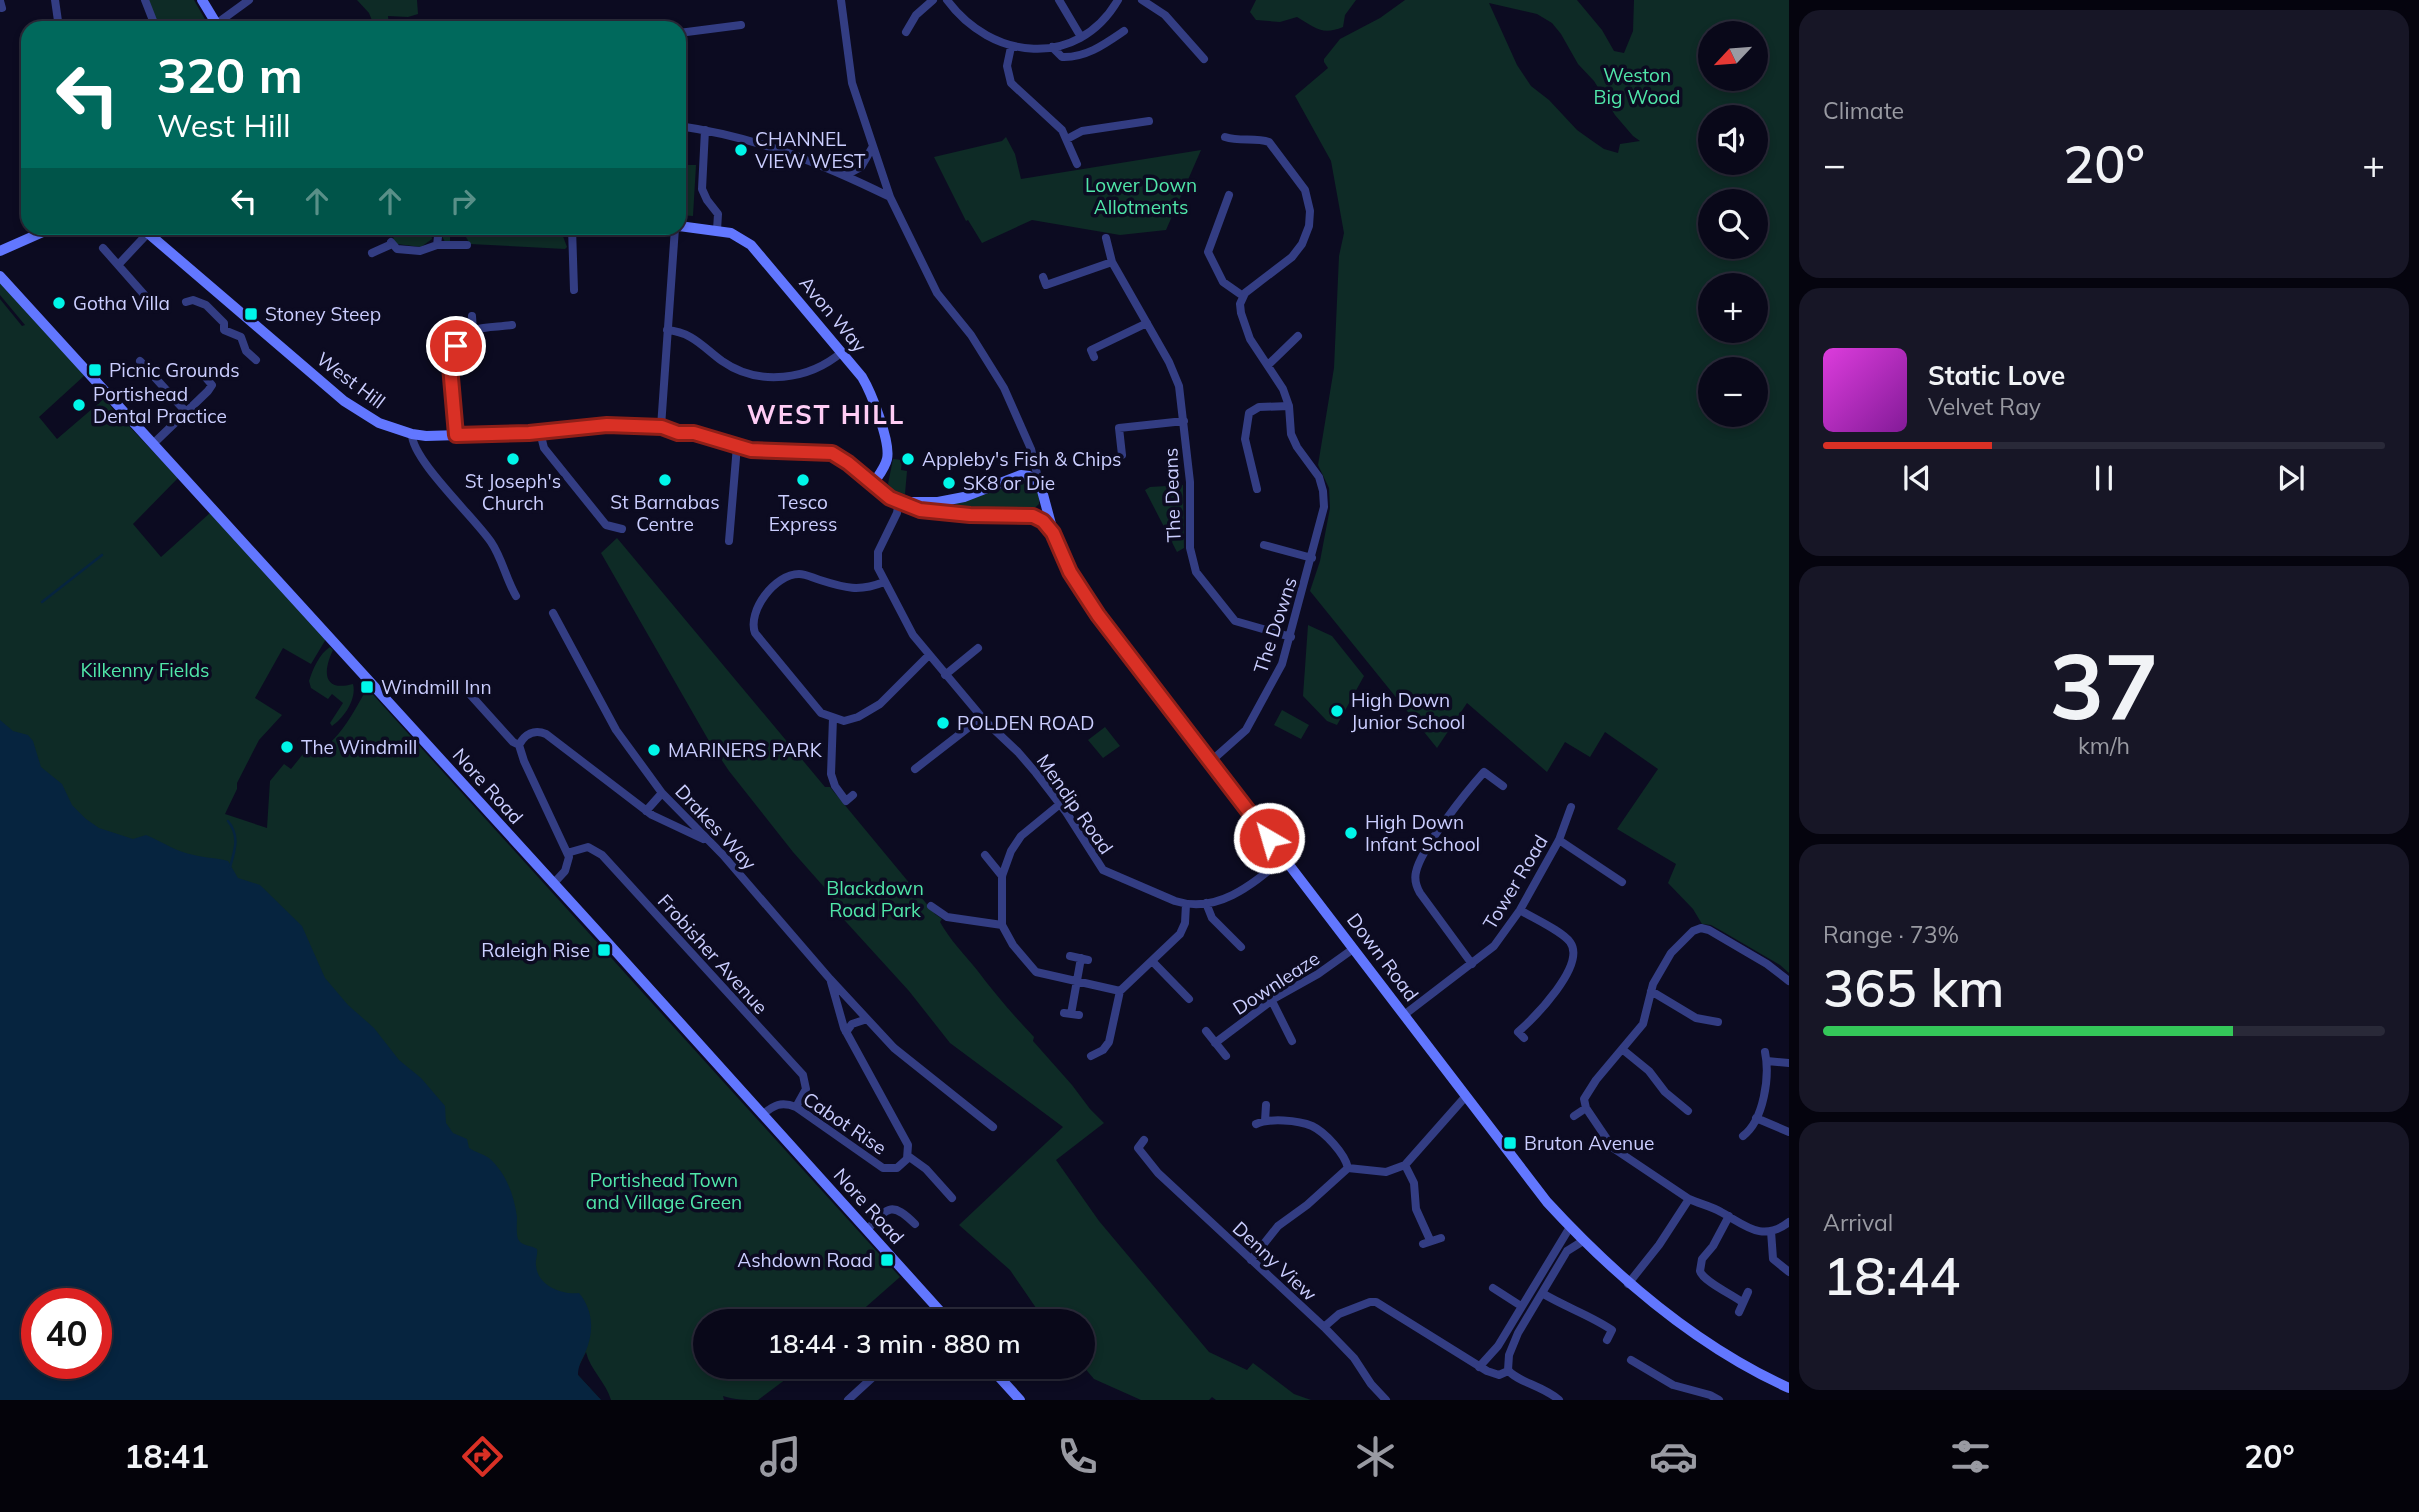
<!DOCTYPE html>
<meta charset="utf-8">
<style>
body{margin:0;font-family:Mulish,sans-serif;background:#171626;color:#f1f3f6;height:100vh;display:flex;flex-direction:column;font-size:26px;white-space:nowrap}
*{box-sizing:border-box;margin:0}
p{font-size:23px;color:#999aa2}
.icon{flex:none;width:38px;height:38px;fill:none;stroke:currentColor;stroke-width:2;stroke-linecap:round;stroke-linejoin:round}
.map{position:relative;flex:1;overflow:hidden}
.drawer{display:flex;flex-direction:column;gap:10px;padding:10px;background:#05040e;width:630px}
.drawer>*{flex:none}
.guide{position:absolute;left:21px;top:21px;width:665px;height:214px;border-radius:21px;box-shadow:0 4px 10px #0003,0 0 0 2px #292938;background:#00695c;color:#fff;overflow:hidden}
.needle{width:46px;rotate:244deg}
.buttons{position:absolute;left:1698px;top:21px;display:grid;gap:14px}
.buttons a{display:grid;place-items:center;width:70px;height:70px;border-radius:50%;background:#090819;box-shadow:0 4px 10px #0003,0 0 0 2px #292938;font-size:35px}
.speed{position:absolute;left:21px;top:1288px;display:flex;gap:14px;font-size:35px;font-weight:700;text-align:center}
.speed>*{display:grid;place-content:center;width:91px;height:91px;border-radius:50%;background:#090819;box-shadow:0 4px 10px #0003,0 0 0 2px #292938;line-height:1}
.speed .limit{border:10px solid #d22;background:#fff;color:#111}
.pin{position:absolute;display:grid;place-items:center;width:60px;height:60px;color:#fff;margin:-30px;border:4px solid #fff;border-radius:50%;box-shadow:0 2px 7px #0007}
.me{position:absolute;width:77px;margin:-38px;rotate:322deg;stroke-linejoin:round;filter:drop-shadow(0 0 5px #0008)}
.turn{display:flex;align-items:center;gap:24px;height:147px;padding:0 21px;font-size:32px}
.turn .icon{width:91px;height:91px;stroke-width:2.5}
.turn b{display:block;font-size:49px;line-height:60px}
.lanes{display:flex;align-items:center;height:66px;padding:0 21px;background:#0003;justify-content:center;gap:35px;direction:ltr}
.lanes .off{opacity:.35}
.big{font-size:52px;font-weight:600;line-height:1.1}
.drawer .card{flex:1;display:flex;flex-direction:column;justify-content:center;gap:10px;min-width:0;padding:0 24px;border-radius:21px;background:#171626}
.drawer .dial{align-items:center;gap:0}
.dial b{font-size:91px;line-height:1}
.song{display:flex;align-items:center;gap:21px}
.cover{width:84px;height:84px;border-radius:10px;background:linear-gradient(135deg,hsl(300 70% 55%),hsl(290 70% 35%))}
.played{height:7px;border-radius:4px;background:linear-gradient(90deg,#d93025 30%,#292938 30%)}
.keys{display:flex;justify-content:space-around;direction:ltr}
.heat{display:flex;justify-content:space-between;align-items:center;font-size:38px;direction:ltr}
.charge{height:10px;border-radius:5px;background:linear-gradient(90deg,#34c759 73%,#292938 0)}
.trip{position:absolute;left:693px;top:1309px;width:402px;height:70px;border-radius:35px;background:#090819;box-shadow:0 4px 10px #0003,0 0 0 2px #292938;font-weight:600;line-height:70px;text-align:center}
.tab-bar{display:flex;height:112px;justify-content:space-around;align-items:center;background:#04030a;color:#999aa2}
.tab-bar .icon{width:49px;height:49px}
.tab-bar .active{color:#d93025}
.tab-bar b{font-size:32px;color:#f1f3f6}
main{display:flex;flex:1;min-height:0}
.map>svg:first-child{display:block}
.green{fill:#0e2b26;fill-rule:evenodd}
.water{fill:#06243f;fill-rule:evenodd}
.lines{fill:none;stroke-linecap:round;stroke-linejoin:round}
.stream{stroke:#06243f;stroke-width:2.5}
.street{stroke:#333d83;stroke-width:8}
.secondary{stroke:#6277ff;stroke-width:10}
.route-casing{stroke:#8d1f18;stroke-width:18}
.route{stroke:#d93025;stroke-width:12}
.poi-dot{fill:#00f6e9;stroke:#0c0b21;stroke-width:2.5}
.labels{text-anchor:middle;stroke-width:7;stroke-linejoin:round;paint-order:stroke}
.park-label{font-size:19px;fill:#50e6a9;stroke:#0c0b21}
.poi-label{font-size:19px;fill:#cbceff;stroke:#0c0b21;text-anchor:start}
.street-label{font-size:19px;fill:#cbceff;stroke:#0c0b21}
.district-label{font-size:26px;font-weight:bold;letter-spacing:2px;fill:#ffcdf5;stroke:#0c0b21}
</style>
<main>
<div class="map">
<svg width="1789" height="1400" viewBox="0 0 1789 1400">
<rect width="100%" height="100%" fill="#0c0b21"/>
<!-- green -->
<path class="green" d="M147,0H194L210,28H160Z
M357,0H417L418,14L408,17L388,16L389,28H375L369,13Z
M1256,0H1356L1345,15L1343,27C1321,36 1315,27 1297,17L1280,22L1256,20L1250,12Z
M1405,0H1577L1602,30L1614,51L1624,53L1633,31L1634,0H1789V973L1780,965L1720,930L1711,925L1702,924L1693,909L1668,883L1676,864L1617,829L1658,769L1605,732L1590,757L1565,742L1547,772L1467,703L1437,748L1310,591L1320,561L1330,508L1329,488L1318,465L1334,368L1339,256L1344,233L1331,161L1295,96L1328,68L1324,62V59L1340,39L1380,18ZM1489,3L1537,14L1552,23L1561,34L1578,64L1594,81L1615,115L1633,136L1640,141L1620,144L1618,153L1604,149L1591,140L1577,130L1549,100L1531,86L1517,65ZM1710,33H1755V79H1710ZM1710,117H1755V163H1710ZM1755,201V247H1710V201ZM1755,285V331H1710V285ZM1755,369V415H1710V369Z
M1006,137L1015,154L1021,179L1201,150L1166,230L1120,235L1032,220L982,243L968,220L966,221L934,157L1002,141Z
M679,165H696L693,216L679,215Z
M392,228H430L432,239L421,247L397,244L394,242Z
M451,229L487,233L561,231L567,247L565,249L470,244L466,237L450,236V242H445L442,236L445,232Z
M0,281L85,375L39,417L57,439L106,397L111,407L178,478L133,524L161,557L210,513L326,639L311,664L283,648L255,698L282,715L259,740L237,783V789L225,814L267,828L270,781L284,764L291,769L303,754C332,757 355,710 367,688L900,1277L850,1321H705V1367H802L758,1400C745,1400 735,1400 723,1396L724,1400H611C606,1382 590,1370 586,1352L578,1368V1375L601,1400L0,1232V299L22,326L25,325L0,295Z
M893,459L902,460L901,470L907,471L905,494L895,493L888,484Z
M1020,479L1030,481L1039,493V504L1030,512L973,513L971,509H967V511L956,510L955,503L996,491Z
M1183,485L1184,548L1177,552L1145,490L1150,487Z
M617,538L825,787H830L834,792L935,914L942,919L940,922C950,940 964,954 977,970C995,994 1014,1016 1034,1037L1033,1041L1072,1085L1090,1109L1104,1123L1056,1160L1099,1221L1209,1352L1247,1370L1253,1363L1294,1394L1311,1400H1216L1212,1397L1209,1400H1141L1094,1379L1083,1366V1321H1045L1010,1270L959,1225L1063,1127L950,1043L909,991L837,912L832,896L793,852L729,771L709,741L601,553Z
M1308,625L1332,636L1364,676L1337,725L1327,721L1303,696Z
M330,647L333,650C322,673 324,692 353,684C357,699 344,718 332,726L330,723L343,703L332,694L328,699L311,688L309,681C313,669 319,654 330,647Z
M1282,710L1309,725L1301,739L1274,725Z
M1105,727L1120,746L1103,758L1088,740Z"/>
<!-- water -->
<path class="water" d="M0,720L13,731L28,735L33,741L41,767L62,784L72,805L86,819L99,828L133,839L146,835C163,842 176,852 194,855C205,858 218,858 228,861L238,878L260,885L302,926L325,978L348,1005L374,1028L399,1060L421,1078L445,1106L446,1123L453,1133L467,1139L469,1148C475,1152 483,1154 489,1158C506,1173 514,1195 517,1217C517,1223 516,1233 518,1239C521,1246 531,1245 537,1249C538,1255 535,1260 536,1266C538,1286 562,1295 579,1293C594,1311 594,1333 585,1353C581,1361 578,1367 578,1375L601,1400H0ZM37,1304H96V1363H37Z"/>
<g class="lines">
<!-- stream -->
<path class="stream" d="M42,602L102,555
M228,821C240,836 235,850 230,867"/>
<!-- street -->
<path class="street" d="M55,0L59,28
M145,0L154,23
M841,0L852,83L890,197L937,293L971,335L1004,388L1031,449L1040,486
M947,0C991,60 1077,70 1118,0
M1059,0L1081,37
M1142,0L1165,15L1204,59
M0,1L2,8
M216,24L249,0
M906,32L916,15L933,0
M679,33L741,25
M1011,47L1007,66L1011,83L1062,130L1077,164
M1052,47L1062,57C1086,58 1105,44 1124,31
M679,126C756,137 821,163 890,197
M705,130L702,189L707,200L718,214L717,230
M1067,139L1082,131L1149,121
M846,175L861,167L872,148
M1229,195L1208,252L1223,282L1243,296
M572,228L574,290
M1106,238L1112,262
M391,242L397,249L420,251L437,245H467
M437,245L439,228
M103,248L148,299
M372,253L392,244
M119,264L148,233
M1043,277L1046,285L1112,262L1169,362L1179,386L1190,482V548L1196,572L1235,621L1291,637
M186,302L193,300L206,305L224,323V330L241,337L246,351L256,360
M472,316L473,331
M667,330C692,332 703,347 722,361C759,387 809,380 842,352
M1094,357L1091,350L1147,323
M140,361L187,413
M1268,365L1298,336
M661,427L675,228
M540,432L544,448L606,525L622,529
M412,434C411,459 475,518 491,542C502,558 506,579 516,596
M456,435C453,405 437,344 474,330C486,326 500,327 512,325
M154,443L208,391L212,385L206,378
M1122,455L1119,428L1184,421
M1257,489L1245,439L1249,413L1259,407L1289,406
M899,501L897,513L878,552V568L913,635L985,721L1018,752L1036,773L1066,812L1103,870L1175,901C1218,915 1254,883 1284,858
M729,541L737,446
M1264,545L1312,558
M884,582C859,592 845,588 820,580C813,578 806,574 799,574C775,574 747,611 755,633L821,713L844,721L858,717L880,704L929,655
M553,613L616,730L662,793L723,855L830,979L894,1048L993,1127
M945,675L978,648
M467,691L513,742L519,745L524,761L569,857L565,871L553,884
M833,718L831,774L835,786L846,801L853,795
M519,745C525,734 534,729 546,734L652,815L703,839
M1210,762L1246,730L1282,664L1324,507L1323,491L1319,477L1297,447L1291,434L1289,406L1283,389L1250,339L1241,313L1240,304L1245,293L1292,257L1302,244L1309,226L1310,211L1305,190L1269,142C1255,137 1240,142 1225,137
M915,769L982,717
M1060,804L1021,836L1011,851L1002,876V925L1013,945L1036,972L1120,991L1180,934L1185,923L1186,904
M646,811L662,793
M1559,840L1622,882
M567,853L588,847L602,855L803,1075L806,1089L796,1107
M985,855L1002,876
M1206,903L1212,918L1241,947
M931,906L947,917L1002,925
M1520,910C1533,918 1562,931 1570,942C1587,965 1534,1018 1518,1032L1524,1038
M1070,956L1088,960
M1152,961L1189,999
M1472,964L1420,893C1416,886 1414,880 1416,872C1421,848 1467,791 1484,772L1503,786
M1651,991L1696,1018L1718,1022
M1272,1001L1292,1041
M1064,1013L1079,1015
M1071,1014L1081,958
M1404,1015L1494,946L1520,910L1559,840L1571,807
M1206,1031L1226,1056
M846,1032L852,1024L867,1019
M1215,1043L1275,998L1318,974L1353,949
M1622,1049L1649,1071L1665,1092L1688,1111
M1091,1056L1103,1050L1109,1042L1120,991
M1767,1061L1789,1063
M762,1115C774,1105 781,1101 796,1107L883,1168H897L907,1159L908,1145L844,1028L831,982
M1574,1116L1586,1108
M1756,1118L1789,1132
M1265,1121L1266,1105
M1256,1124C1269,1118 1298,1120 1312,1126C1325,1132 1345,1154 1348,1168
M1743,1136C1764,1120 1770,1076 1765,1052
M1144,1140L1138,1148L1158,1173L1324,1327L1354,1358L1371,1384L1386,1400
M908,1156L926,1169L952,1198
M1405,1165L1414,1183L1416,1209L1430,1240
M1689,1199C1700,1204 1711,1206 1721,1212C1745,1225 1762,1243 1789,1222
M1729,1216L1713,1246L1702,1259L1700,1271C1703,1281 1731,1294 1742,1302
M867,1230C887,1208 891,1200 915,1224
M1771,1231L1773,1259L1789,1272
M1423,1244L1441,1238
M1251,1260L1278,1226L1307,1205L1348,1168L1386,1172L1405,1165L1466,1096
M1628,1284L1659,1245L1689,1199L1613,1148L1586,1108L1584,1099L1596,1080L1643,1024L1653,984L1671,953L1693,931L1701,928L1709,930L1767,964L1789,981
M1493,1288L1521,1306
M1542,1293C1565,1307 1590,1315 1612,1330L1607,1340
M1739,1312L1748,1292
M934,1321L942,1314
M1324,1327L1339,1314L1370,1302H1376L1487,1371L1499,1375L1508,1371
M1631,1360L1673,1385L1710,1395L1719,1400
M1479,1367L1498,1346L1570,1227
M848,1400L884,1367
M1559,1400C1544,1386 1517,1382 1508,1370L1509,1355L1518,1333L1567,1251L1583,1241"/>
<!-- secondary -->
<path class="secondary" d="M202,0L219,28
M679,226L731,233L751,245L862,377C871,392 891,442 887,459C885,468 878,476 873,484
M142,228L344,401L379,423L412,434L426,436L529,433L607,425L661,427L678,433H694
M0,251L52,228
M0,276L609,944L949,1321
M690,431L751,450L832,453L848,462L890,498L921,510L969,515L1033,516L1043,521L1052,531
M902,502H938L964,497L1021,475L1029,476L1041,487L1055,539L1070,572L1098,615L1547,1202C1616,1277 1696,1346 1789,1388
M990,1367L1020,1400"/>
</g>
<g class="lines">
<defs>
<path id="route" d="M456,346L450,366L456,435L529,433L607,425L662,427L678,433H694L751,450L832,453L848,463L890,498L920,510L970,515L1033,516L1043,521L1053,533L1070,572L1098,615L1269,838"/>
</defs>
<!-- route casing -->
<use href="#route" class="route-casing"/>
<!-- route -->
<use href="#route" class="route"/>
</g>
<!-- markers -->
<g class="poi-dot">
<circle cx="741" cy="150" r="7"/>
<circle cx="59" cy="303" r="7"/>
<rect x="244" y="307" width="14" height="14" rx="3.5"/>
<rect x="88" y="363" width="14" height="14" rx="3.5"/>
<circle cx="79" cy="405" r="7"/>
<circle cx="513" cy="459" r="7"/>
<circle cx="908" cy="459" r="7"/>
<circle cx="665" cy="480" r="7"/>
<circle cx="803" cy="480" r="7"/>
<circle cx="949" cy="483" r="7"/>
<rect x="360" y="680" width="14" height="14" rx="3.5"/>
<circle cx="1337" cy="711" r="7"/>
<circle cx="943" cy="723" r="7"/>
<circle cx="287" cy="747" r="7"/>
<circle cx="654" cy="750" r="7"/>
<circle cx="1351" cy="833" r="7"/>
<rect x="597" y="943" width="14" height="14" rx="3.5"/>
<rect x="1503" y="1136" width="14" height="14" rx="3.5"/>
<rect x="880" y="1253" width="14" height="14" rx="3.5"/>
</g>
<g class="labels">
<!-- park labels -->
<g class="park-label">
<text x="1637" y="82">Weston<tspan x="1637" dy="22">Big Wood</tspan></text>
<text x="1141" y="192">Lower Down<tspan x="1141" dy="22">Allotments</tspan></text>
<text x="145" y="677">Kilkenny Fields</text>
<text x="875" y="895">Blackdown<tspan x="875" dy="22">Road Park</tspan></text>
<text x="664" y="1187">Portishead Town<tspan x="664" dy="22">and Village Green</tspan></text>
</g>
<!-- poi labels -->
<g class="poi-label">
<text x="755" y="146">CHANNEL<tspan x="755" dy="22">VIEW WEST</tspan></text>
<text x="73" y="310">Gotha Villa</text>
<text x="265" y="321">Stoney Steep</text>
<text x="109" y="377">Picnic Grounds</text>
<text x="93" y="401">Portishead<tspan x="93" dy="22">Dental Practice</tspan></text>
<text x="922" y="466">Appleby's Fish &amp; Chips</text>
<text x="513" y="488" text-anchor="middle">St Joseph's<tspan x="513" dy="22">Church</tspan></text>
<text x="963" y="490">SK8 or Die</text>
<text x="665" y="509" text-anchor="middle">St Barnabas<tspan x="665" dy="22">Centre</tspan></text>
<text x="803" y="509" text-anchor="middle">Tesco<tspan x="803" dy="22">Express</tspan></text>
<text x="381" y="694">Windmill Inn</text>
<text x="1351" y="707">High Down<tspan x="1351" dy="22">Junior School</tspan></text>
<text x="957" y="730">POLDEN ROAD</text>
<text x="301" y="754">The Windmill</text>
<text x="668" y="757">MARINERS PARK</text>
<text x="1365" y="829">High Down<tspan x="1365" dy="22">Infant School</tspan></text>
<text x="590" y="957" text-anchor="end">Raleigh Rise</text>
<text x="1524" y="1150">Bruton Avenue</text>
<text x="873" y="1267" text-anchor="end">Ashdown Road</text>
</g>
<!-- street labels -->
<g class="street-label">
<text transform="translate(833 314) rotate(50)" y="7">Avon Way</text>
<text transform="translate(351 380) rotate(37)" y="7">West Hill</text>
<text transform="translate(1172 495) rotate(-92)" y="7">The Deans</text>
<text transform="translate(1275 625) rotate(-72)" y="7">The Downs</text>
<text transform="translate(488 786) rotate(48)" y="7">Nore Road</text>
<text transform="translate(1075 804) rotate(55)" y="7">Mendip Road</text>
<text transform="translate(716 827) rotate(47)" y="7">Drakes Way</text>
<text transform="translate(1515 882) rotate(-59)" y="7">Tower Road</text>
<text transform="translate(713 954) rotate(48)" y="7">Frobisher Avenue</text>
<text transform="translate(1383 957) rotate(53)" y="7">Down Road</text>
<text transform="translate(1276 983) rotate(-33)" y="7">Downleaze</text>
<text transform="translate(845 1123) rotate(34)" y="7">Cabot Rise</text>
<text transform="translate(869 1206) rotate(48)" y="7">Nore Road</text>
<text transform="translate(1275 1261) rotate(43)" y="7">Denny View</text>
</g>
<!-- district labels -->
<g class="district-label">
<text x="826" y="424">WEST HILL</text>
</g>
</g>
</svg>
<div class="buttons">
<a><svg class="needle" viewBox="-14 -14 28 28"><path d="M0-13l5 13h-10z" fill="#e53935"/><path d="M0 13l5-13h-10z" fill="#999aa2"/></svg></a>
<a><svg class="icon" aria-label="sound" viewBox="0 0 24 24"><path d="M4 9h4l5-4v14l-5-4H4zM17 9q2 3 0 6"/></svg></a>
<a><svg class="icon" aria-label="search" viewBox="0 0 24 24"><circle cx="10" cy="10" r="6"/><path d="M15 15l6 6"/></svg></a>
<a>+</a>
<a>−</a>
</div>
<div class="speed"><div class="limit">40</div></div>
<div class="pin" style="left:456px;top:346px;background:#d93025"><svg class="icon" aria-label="arrive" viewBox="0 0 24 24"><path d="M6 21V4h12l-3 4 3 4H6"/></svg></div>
<svg class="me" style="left:1269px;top:838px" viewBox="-20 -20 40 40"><circle r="17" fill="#d93025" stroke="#fff" stroke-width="3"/><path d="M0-11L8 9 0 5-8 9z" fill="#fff"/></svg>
<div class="trip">18:44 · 3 min · 880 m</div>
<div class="guide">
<div class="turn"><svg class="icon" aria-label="left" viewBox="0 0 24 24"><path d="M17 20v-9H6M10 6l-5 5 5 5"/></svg><div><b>320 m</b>West Hill</div></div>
<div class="lanes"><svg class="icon" aria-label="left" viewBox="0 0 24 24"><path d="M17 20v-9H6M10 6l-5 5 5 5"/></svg><svg class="icon off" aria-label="ahead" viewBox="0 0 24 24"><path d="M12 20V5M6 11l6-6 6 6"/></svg><svg class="icon off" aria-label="ahead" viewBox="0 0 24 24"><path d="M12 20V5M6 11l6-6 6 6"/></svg><svg class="icon off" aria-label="right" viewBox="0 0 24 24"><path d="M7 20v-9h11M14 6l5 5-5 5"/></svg></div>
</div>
</div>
<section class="drawer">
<div class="card"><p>Climate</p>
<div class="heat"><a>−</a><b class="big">20°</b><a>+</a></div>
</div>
<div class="card">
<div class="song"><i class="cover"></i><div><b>Static Love</b><p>Velvet Ray</p></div></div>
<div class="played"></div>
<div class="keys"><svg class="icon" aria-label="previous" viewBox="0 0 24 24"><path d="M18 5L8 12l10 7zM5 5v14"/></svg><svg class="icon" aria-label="pause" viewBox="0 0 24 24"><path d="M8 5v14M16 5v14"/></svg><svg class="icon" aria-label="next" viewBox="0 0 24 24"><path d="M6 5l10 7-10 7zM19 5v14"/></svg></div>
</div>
<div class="card dial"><b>37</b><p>km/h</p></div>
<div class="card"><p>Range · 73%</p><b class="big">365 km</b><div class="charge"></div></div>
<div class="card"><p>Arrival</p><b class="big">18:44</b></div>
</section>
</main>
<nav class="tab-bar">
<b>18:41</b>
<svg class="icon active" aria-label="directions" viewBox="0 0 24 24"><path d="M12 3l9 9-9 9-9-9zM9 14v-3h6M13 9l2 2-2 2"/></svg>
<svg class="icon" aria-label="music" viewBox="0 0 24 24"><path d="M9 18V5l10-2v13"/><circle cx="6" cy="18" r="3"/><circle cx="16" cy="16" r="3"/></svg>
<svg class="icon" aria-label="phone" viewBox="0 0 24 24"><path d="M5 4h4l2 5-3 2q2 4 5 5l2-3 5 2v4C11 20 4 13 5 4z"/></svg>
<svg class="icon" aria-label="climate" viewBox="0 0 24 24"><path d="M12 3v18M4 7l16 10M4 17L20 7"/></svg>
<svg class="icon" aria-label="car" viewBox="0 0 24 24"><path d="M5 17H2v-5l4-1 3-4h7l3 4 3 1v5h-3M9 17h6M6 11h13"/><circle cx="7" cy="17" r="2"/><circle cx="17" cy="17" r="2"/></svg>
<svg class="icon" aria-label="filters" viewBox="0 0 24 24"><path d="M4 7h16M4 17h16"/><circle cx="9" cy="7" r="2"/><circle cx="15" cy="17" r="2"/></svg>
<b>20°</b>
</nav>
